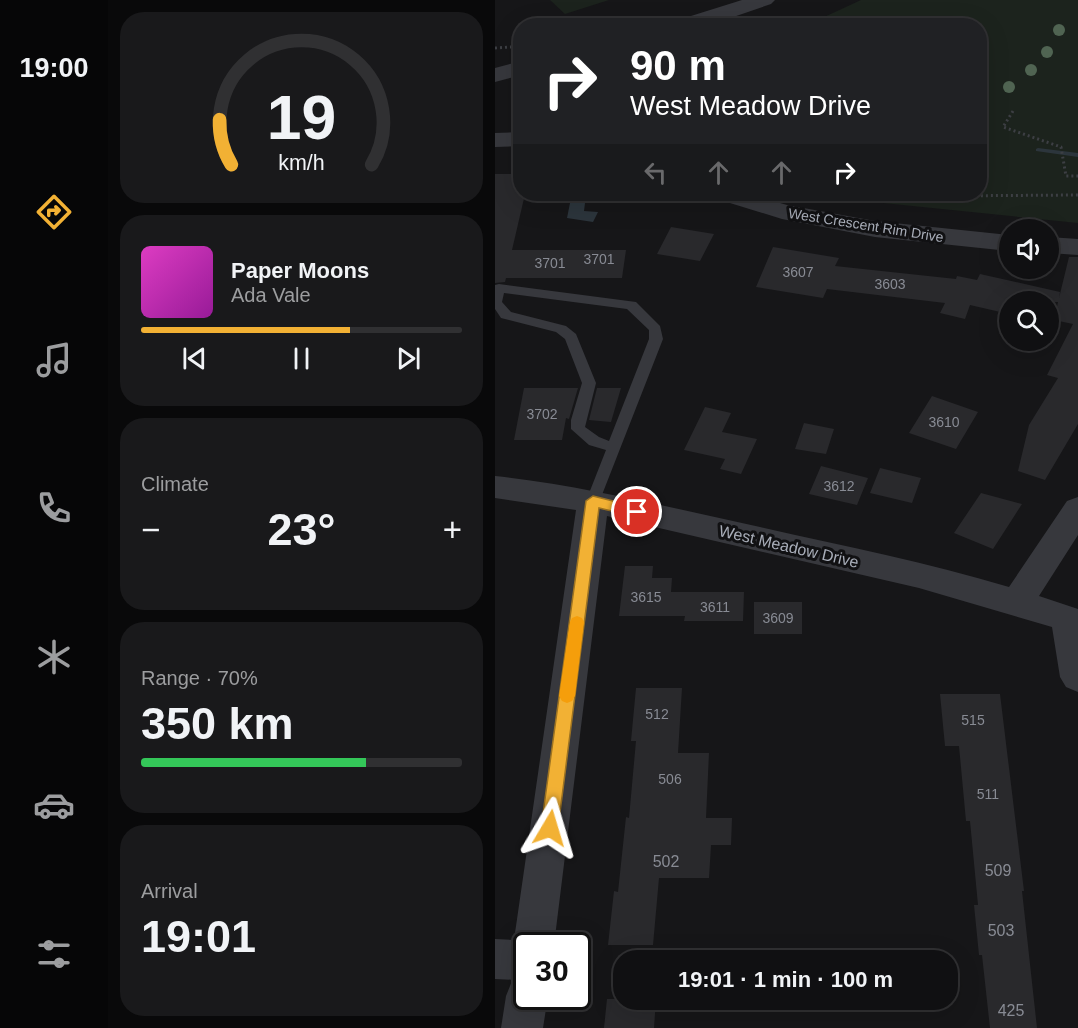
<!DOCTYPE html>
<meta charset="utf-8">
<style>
body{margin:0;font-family:Arial,sans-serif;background:#19191b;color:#f1f3f6;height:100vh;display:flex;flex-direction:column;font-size:22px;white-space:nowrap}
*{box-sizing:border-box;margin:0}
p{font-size:20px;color:#9c9d9f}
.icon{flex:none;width:33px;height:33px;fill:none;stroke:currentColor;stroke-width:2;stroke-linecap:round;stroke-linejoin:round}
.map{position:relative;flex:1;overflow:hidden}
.side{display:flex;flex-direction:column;gap:12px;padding:12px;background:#09090a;width:387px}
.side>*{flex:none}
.banner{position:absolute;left:18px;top:18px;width:474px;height:183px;border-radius:24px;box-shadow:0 6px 24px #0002,0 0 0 2px #303032;background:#202124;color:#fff;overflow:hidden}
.controls{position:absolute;left:504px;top:219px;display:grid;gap:12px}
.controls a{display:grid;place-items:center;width:60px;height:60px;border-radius:50%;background:#101012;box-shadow:0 6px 24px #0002,0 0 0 2px #303032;font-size:30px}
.speed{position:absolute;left:18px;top:932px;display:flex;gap:12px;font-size:30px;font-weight:700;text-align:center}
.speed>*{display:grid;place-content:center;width:78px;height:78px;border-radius:50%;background:#101012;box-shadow:0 6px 24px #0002,0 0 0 2px #303032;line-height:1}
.speed .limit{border:3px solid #111;border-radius:9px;background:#fff;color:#111}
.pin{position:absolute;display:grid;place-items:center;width:51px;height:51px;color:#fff;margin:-26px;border:3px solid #fff;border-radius:50%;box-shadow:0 2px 6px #0007}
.me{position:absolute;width:66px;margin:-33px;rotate:7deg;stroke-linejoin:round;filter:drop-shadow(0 0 4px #0008)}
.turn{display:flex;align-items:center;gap:21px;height:126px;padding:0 18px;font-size:27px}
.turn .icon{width:78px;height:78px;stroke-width:2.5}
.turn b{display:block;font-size:42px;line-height:51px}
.lanes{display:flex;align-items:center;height:57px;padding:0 18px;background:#0003;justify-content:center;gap:30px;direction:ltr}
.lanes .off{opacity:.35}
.big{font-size:45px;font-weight:700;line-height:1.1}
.side .widget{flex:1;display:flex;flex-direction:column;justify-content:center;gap:9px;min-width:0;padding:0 21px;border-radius:24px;background:#19191b}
.side .dial{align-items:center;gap:0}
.dial svg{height:156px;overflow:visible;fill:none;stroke:#303032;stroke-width:7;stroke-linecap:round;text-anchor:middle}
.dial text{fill:#f1f3f6;stroke:none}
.song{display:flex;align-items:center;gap:18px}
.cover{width:72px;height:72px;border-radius:9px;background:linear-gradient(135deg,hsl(310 70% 55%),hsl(300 70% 35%))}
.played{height:6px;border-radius:3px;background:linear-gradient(90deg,#f2b134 65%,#303032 65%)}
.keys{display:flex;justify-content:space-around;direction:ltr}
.heat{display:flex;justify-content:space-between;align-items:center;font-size:33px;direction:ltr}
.charge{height:9px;border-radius:4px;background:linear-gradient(90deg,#34c759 70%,#303032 0)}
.trip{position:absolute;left:118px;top:950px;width:345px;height:60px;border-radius:24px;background:#101012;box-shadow:0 6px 24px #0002,0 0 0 2px #303032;font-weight:700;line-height:60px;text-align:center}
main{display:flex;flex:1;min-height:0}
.tabs{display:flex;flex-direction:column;width:108px;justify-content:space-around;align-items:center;background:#060607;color:#9c9d9f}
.tabs .icon{width:42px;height:42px}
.tabs .selected{color:#f2b134}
.tabs b{font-size:27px;color:#f1f3f6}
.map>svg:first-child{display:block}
.green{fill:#1c231d}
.water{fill:#2c353c}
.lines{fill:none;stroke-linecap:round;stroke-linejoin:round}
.stream{fill:#2c353c;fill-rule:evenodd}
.building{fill:#29292c}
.path{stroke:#3d3f44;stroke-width:3;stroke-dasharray:2 3;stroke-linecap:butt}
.service{fill:#37383d;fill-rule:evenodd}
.minor{fill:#37383d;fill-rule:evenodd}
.tertiary{fill:#37383d;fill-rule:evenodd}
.tree{fill:#506452}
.route{fill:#f2b134;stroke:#9d7322;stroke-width:1.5}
.slow{fill:#f59e0b}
.labels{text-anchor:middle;stroke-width:6;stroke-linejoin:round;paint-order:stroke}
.far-street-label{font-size:14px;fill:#a8adb8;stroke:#111113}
.number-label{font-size:14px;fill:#888b94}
.street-label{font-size:16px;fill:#a8adb8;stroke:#111113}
.near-number-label{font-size:16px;fill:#888b94}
</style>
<main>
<nav class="tabs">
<b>19:00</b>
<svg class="icon selected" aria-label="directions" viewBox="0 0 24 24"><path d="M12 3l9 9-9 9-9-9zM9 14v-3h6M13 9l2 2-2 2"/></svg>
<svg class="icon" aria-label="music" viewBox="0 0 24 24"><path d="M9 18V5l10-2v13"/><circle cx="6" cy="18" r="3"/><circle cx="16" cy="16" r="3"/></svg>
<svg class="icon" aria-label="phone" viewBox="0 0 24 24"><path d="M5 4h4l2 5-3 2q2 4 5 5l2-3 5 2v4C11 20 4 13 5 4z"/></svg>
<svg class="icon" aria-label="climate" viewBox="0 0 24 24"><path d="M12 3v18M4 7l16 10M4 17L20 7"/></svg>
<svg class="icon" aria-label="car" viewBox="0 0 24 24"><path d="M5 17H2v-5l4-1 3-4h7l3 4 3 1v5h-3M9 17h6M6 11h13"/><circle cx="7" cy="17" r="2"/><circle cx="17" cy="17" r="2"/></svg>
<svg class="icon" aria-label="filters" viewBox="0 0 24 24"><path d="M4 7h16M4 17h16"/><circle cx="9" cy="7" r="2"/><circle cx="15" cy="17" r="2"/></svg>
</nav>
<section class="side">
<div class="widget dial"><svg viewBox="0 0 100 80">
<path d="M14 69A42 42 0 1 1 86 69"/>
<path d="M14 69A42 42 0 0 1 8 46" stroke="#f2b134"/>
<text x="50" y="56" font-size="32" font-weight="700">19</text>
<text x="50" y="72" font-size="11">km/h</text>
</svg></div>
<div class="widget">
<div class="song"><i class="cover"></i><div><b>Paper Moons</b><p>Ada Vale</p></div></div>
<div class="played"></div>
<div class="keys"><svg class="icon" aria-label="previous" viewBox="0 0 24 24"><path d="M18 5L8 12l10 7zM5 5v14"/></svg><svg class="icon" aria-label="pause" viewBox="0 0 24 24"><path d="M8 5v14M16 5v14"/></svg><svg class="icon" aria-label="next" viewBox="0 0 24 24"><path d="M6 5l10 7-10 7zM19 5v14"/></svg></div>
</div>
<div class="widget"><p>Climate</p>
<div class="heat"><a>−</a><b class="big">23°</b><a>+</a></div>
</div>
<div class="widget"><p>Range · 70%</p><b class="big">350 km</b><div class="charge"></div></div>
<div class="widget"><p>Arrival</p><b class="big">19:01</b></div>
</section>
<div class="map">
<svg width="583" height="1028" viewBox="0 0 583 1028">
<rect width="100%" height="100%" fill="#161618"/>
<!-- green -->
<path class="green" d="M55,0H114L70,14Z
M366,0H583V223L300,194H484V26L312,25Z"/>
<!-- water -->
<path class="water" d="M75,203H90L89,211L103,212L98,222L72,218Z"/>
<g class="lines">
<!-- stream -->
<path class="stream" d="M543,148L583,153V157L541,151V149Z"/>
</g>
<!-- building -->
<path class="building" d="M0,174H26V194H30L17,250H131L127,278H11L10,282L0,283Z
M176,227L219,234L205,261L162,254Z
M278,247L344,258L340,266L461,279L462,276L482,280L485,274L565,292L564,298L574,257H583V424L550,480L523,471L534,425L563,378L552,375L578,324L559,320L563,302H514V314L475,305L470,319L445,313L450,303L332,289L328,298L261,287Z
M29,388H83L74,419L71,418L67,440H19Z
M102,388H126L116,422L94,420Z
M437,396L483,412L461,449L414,433Z
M210,407L236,413L227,432L262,439L246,474L225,469L230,459L189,450Z
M309,423L339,429L331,454L300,449Z
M326,466L373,478L362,505L314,494Z
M385,468L426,478L417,503L375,493Z
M486,493L527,504L498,549L459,533Z
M130,566H158L157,578H177L176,592H249L248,621H189L190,616H124Z
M259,602H307V634H259Z
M141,688H187L183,753H214L211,818H237L236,845H216L214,878H164L158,945H113L119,891L123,892L131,817L134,818L141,741H136Z
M445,694H505L529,891H527L542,1028H495L487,955H484L479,905H483L475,821H471L464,746H450Z
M112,999H161L159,1028H109Z"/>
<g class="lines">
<!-- path -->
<path class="path" d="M0,48L16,47
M518,111L508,127L566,147L571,176H583
M416,194L441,196L583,195"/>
<!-- service -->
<path class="service" d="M4,284L141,302L165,326L168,339L103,505H93L91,501L111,450L94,445L76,429V420L87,383L70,339L61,332L6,318L0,309V285ZM9,293L132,309L154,330V339L114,441L104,437L90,427L101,383L81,334L71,326L16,312L7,302Z"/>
<!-- minor -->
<path class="minor" d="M26,132V146L0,147V133Z
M219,194H254L292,205L380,221L514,235V251L380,237L287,219L222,199Z
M554,237L583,239V255L554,253Z
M0,476C90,486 177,508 265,527C348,546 432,562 514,587L572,501L583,497V535L544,596L583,609V692L571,687L565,677L557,627L424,588L112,516L59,945H32V996H53L48,1028H6L11,996L17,981L21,980L0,979V939L19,940L81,510L0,498Z"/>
<!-- tertiary -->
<path class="tertiary" d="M247,0H280L276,4L212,26H177L180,21Z
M26,61V75L0,82V68Z"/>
</g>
<!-- trees -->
<g class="tree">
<circle cx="564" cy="30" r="6"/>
<circle cx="552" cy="52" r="6"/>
<circle cx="536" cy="70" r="6"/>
<circle cx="514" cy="87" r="6"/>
</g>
<!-- route -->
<path class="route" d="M98,496L142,507L149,512L142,517L104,508L63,828L60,834L55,836L49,834L46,828L91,501Z"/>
<!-- slow -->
<path class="slow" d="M82,616L87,618L89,622L80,696L77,701L72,703L67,701L64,696L75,622L77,618Z"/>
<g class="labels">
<!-- far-street labels -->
<g class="far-street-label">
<text transform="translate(371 225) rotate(9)" y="5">West Crescent Rim Drive</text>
</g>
<!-- number labels -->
<g class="number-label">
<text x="104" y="264">3701</text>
<text x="55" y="268">3701</text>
<text x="303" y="277">3607</text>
<text x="395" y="289">3603</text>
<text x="47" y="419">3702</text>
<text x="449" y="427">3610</text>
<text x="344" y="491">3612</text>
<text x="151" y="602">3615</text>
<text x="220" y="612">3611</text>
<text x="283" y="623">3609</text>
<text x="162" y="719">512</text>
<text x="478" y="725">515</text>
<text x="175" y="784">506</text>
<text x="493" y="799">511</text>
</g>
<!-- street labels -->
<g class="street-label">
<text transform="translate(294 546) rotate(13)" y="6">West Meadow Drive</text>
</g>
<!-- near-number labels -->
<g class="near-number-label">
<text x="171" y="867">502</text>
<text x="503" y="876">509</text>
<text x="506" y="936">503</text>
<text x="516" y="1016">425</text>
</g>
</g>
</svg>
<div class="controls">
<a><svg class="icon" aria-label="sound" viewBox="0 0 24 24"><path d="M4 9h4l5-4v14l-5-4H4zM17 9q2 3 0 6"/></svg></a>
<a><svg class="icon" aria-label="search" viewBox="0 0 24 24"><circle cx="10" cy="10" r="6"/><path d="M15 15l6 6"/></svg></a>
</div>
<div class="speed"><div class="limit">30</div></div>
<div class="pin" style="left:142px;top:512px;background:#d93025"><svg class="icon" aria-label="arrive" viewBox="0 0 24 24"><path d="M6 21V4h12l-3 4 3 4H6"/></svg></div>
<svg class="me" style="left:55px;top:828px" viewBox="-20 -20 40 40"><path d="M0-17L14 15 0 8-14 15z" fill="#f2b134" stroke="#fff" stroke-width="4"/></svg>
<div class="trip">19:01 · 1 min · 100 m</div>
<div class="banner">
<div class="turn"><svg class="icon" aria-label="right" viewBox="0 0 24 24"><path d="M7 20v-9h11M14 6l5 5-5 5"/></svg><div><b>90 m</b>West Meadow Drive</div></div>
<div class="lanes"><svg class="icon off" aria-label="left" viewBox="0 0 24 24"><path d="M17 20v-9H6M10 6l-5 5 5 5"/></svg><svg class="icon off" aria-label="ahead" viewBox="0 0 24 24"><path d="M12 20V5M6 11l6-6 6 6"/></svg><svg class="icon off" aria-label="ahead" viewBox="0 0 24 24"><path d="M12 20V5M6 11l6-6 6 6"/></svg><svg class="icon" aria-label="right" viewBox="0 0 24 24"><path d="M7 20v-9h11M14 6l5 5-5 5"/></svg></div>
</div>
</div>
</main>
